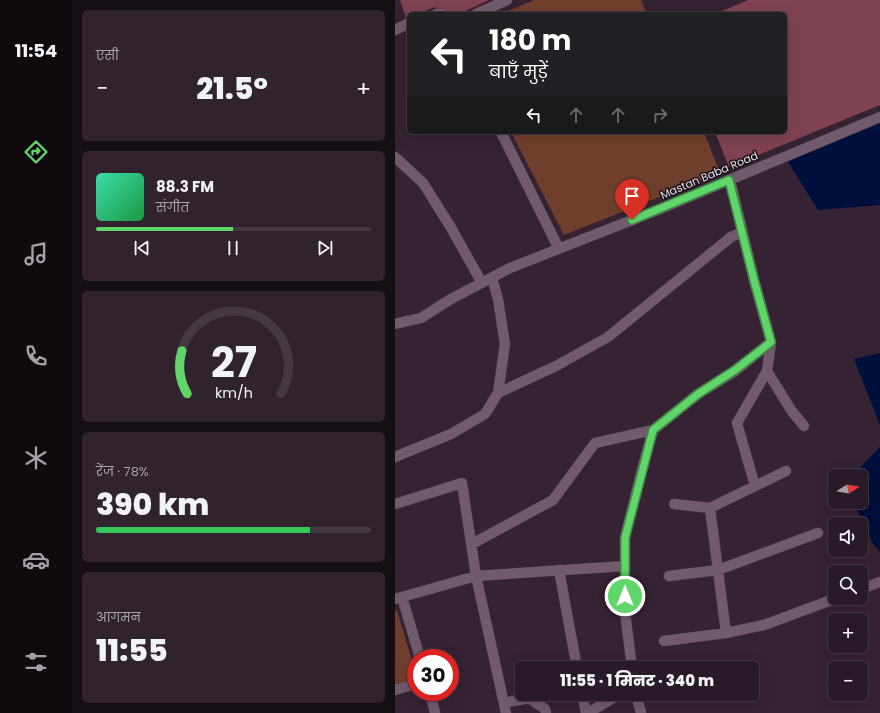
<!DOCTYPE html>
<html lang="hi">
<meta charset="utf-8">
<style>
body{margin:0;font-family:Poppins,"Noto Sans Devanagari",sans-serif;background:#30232e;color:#f1f3f6;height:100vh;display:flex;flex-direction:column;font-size:15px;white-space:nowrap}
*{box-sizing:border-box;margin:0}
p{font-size:13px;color:#a5a1a7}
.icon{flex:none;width:22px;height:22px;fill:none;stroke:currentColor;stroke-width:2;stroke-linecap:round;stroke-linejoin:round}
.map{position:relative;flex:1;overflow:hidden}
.panel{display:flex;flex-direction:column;gap:10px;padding:10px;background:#160e15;width:323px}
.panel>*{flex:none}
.hud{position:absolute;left:12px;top:12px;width:380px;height:122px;border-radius:6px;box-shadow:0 4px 16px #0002,0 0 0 1px #443843;background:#202124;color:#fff;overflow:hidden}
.needle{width:26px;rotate:79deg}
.fabs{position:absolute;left:433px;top:469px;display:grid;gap:8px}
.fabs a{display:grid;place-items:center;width:40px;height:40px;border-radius:6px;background:#281a26;box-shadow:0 4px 16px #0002,0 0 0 1px #443843;font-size:20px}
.speed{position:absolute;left:12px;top:649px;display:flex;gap:8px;font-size:20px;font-weight:700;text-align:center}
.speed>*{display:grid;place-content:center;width:52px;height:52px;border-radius:50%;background:#281a26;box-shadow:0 4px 16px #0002,0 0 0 1px #443843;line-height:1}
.speed .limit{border:6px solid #d22;background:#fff;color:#111}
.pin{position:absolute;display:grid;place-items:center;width:34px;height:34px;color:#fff;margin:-41px -17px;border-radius:50% 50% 50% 0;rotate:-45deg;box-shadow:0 0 4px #0007}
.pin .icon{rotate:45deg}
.me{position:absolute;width:44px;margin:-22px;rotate:0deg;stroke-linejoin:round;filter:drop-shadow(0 0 3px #0008)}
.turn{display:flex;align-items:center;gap:14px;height:84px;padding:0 16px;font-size:18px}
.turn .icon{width:52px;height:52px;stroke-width:2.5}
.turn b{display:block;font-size:28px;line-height:34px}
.lanes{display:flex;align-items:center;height:38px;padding:0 16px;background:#0003;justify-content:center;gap:20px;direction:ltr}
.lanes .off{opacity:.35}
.big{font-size:30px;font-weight:800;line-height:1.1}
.panel .card{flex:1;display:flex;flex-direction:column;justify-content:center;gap:6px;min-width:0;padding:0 14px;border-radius:6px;background:#30232e}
.panel .dial{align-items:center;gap:0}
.dial svg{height:104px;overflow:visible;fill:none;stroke:#443843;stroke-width:7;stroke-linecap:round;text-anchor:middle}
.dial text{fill:#f1f3f6;stroke:none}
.song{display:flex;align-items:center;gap:12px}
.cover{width:48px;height:48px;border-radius:6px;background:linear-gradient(135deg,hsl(160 70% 55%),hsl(140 70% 35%))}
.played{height:4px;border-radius:2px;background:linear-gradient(90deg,#60d56a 50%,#443843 50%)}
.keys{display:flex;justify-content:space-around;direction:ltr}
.heat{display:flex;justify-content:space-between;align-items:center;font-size:22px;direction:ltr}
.charge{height:6px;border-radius:3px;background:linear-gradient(90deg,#34c759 78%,#443843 0)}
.trip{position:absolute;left:120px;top:661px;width:244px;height:40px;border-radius:6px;background:#281a26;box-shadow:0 4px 16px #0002,0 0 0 1px #443843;font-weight:800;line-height:40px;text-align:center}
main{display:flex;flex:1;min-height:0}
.dock{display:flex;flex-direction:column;width:72px;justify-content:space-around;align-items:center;background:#100a0f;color:#a5a1a7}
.dock .icon{width:28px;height:28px}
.dock .on{color:#60d56a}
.dock b{font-size:18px;color:#f1f3f6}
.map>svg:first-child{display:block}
.green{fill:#703e2c}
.water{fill:#000f3b}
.building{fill:#804250}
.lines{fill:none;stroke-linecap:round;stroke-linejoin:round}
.minor-casing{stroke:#4d3e4b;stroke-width:11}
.minor{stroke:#705a6c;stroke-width:10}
.route-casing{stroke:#3e8a45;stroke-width:10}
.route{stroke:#60d56a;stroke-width:7}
.labels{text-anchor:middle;stroke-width:3;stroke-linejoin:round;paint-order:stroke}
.street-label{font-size:11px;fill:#eadee8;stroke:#170f16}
</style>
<main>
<nav class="dock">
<b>11:54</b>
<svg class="icon on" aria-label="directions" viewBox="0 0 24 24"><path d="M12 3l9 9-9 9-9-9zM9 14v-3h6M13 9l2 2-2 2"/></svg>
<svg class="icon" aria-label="music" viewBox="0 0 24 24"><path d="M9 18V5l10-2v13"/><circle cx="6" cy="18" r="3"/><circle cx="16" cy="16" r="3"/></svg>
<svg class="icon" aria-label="phone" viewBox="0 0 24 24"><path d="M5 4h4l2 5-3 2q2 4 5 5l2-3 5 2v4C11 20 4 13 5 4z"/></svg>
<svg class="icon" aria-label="climate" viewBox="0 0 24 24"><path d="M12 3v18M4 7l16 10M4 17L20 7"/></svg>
<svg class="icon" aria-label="car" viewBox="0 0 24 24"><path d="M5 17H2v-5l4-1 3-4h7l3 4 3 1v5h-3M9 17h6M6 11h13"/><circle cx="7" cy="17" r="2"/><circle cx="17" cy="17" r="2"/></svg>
<svg class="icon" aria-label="filters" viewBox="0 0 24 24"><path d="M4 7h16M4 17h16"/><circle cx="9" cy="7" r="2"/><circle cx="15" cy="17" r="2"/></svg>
</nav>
<section class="panel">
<div class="card"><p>एसी</p>
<div class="heat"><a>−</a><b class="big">21.5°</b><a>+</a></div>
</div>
<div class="card">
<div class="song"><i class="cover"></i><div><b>88.3 FM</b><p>संगीत</p></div></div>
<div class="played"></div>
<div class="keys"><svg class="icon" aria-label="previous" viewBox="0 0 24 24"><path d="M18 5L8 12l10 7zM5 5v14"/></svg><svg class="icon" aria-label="pause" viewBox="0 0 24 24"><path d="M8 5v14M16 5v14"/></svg><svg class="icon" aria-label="next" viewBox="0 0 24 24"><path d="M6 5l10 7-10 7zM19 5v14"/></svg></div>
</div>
<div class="card dial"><svg viewBox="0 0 100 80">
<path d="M14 69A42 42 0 1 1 86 69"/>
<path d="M14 69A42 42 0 0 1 10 36" stroke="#60d56a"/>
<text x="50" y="56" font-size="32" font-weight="700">27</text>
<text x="50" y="72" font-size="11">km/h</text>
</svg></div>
<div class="card"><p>रेंज · 78%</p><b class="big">390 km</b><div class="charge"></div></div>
<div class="card"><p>आगमन</p><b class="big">11:55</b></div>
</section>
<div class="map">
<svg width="485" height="713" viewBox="0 0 485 713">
<rect width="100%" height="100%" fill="#352232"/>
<!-- green -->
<path class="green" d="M139,0H246L252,14H106Z
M116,132H309L325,173L169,235Z
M0,610L2,611L21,673V683L0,690Z"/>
<!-- water -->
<path class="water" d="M485,116V205L423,210L390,157Z
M485,353V425L459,359Z
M485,447V552L477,542L459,502H466V476H457Z"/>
<!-- building -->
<path class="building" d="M5,0H94L64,14H45L40,7L22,14H14V17L11,18Z
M353,0H485V105L334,167L320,132H390V14H320Z"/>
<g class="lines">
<defs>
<path id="minor" d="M41,14H46
M81,14L112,0
M0,30L14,23
M106,132L164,249
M0,157L28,183L55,226L87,283
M0,324L26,318L56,299L115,268L265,209L485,117
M372,371L396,410L409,426
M103,393L161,366L213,337L336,237L347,232
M0,457L56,434L90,414L103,393L110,344L103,299L97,278
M360,486L342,423L372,371L376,342
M0,504L67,483L81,576L111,713
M279,504L315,508
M77,544L158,500L200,443L258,430
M164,570L182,668
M274,576L323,570L423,533
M466,589L485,582
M7,597L25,658
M0,599L81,576L230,566
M331,633L315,508L360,486L391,471
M269,641L331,633L369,625L442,598
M237,668L230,612V538L247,470L258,430L303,394L340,371L376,342L359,280L335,180
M0,690L21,684
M35,692L40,713
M187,694L191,713
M241,694L246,713
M109,703L134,698L150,709L151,713
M193,713L225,694"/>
</defs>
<!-- minor casing -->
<use href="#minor" class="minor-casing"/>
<!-- minor -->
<use href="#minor" class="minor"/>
</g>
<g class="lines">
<defs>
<path id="route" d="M230,596V538L258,430L303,394L340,370L376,342L359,280L334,180L237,220"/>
</defs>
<!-- route casing -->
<use href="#route" class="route-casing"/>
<!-- route -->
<use href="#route" class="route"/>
</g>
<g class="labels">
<!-- street labels -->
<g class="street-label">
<text transform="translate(314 175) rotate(-23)" y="4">Mastan Baba Road</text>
</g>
</g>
</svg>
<div class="fabs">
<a><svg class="needle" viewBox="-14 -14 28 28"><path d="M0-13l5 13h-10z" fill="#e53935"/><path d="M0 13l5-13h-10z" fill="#a5a1a7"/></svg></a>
<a><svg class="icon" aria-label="sound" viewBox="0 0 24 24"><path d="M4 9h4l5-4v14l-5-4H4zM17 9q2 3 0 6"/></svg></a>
<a><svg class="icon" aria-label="search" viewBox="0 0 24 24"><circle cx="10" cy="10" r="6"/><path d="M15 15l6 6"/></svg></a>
<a>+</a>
<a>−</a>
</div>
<div class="speed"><div class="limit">30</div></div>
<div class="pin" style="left:237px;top:220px;background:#d93025"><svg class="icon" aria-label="arrive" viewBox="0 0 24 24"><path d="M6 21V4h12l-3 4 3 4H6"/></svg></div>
<svg class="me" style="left:230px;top:596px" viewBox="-20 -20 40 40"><circle r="17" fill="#60d56a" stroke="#fff" stroke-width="3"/><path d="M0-11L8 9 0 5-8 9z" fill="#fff"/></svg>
<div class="trip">11:55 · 1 मिनट · 340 m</div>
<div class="hud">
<div class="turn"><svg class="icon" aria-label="left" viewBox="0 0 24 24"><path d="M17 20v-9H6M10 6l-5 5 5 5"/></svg><div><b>180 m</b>बाएँ मुड़ें</div></div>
<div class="lanes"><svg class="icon" aria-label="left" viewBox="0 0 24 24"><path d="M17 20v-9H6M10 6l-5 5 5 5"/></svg><svg class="icon off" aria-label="ahead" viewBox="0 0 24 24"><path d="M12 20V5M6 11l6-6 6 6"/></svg><svg class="icon off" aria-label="ahead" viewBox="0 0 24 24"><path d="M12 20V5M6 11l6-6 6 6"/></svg><svg class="icon off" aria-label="right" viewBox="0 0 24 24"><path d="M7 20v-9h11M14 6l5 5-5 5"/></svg></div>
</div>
</div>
</main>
